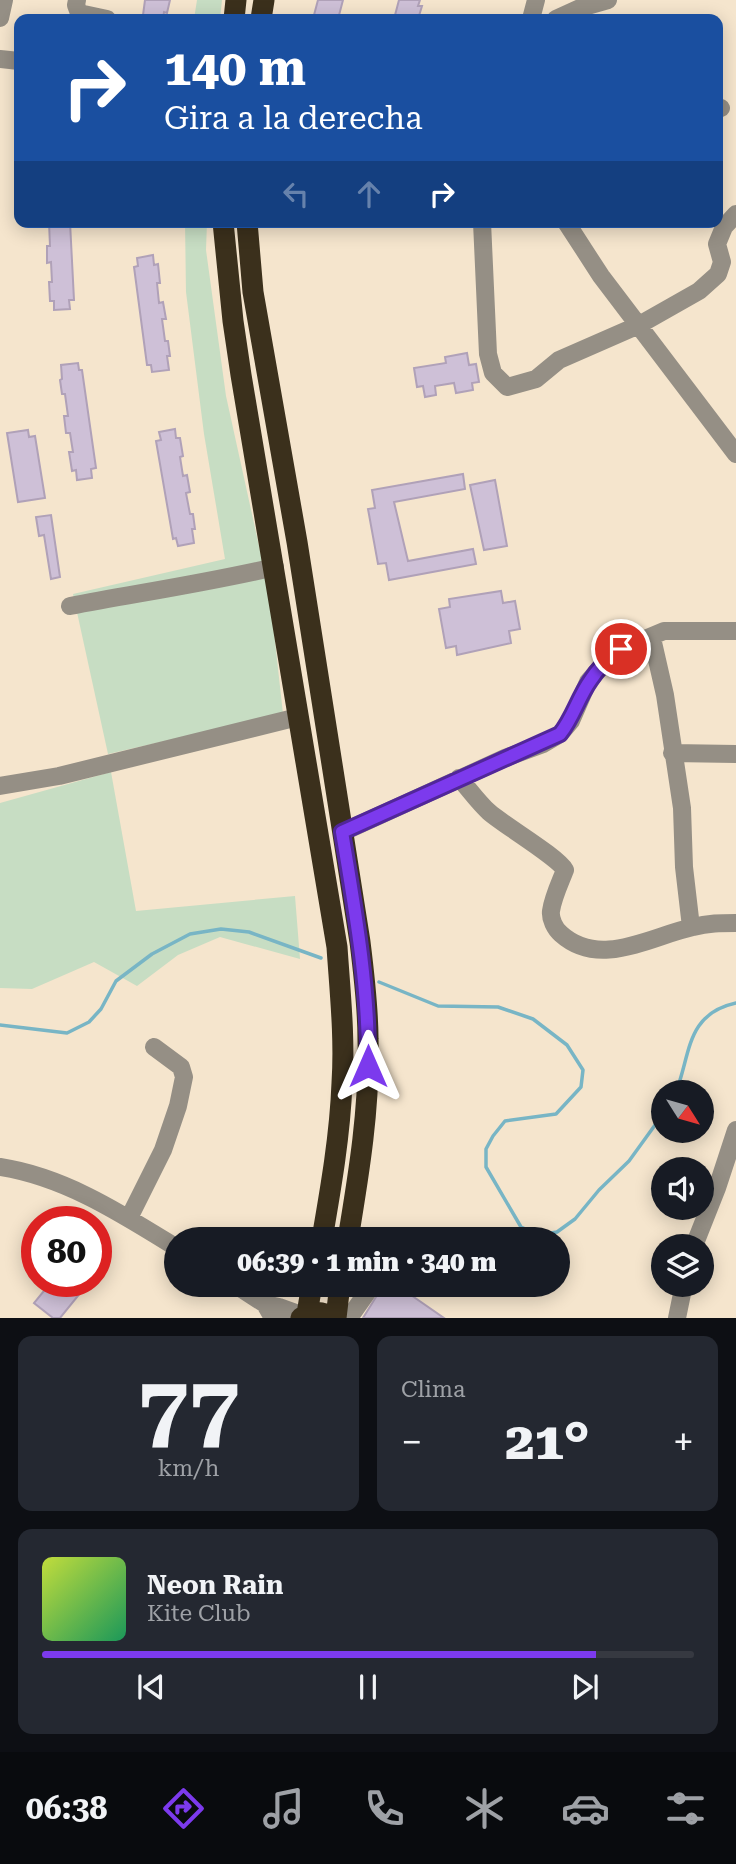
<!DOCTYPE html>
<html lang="es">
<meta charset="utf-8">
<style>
body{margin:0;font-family:"Roboto Serif",serif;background:#242831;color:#f1f3f6;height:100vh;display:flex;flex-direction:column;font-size:26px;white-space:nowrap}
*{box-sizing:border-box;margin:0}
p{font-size:23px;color:#9ea1a6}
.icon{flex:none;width:38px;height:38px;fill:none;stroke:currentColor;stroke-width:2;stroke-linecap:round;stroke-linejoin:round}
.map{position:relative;height:1318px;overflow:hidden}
.details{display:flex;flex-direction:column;gap:18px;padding:18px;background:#0d0f14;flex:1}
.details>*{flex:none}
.hud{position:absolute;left:14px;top:14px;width:709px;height:214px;border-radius:14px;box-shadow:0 4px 18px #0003;background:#1a4fa0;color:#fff;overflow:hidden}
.needle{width:46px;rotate:127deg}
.buttons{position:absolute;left:651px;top:1080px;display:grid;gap:14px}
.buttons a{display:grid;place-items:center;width:63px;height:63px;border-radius:50%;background:#171b24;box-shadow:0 4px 18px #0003;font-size:35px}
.speed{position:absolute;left:21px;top:1206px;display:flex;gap:14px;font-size:35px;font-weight:700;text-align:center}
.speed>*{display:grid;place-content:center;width:91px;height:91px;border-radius:50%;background:#171b24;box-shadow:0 4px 18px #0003;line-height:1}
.speed .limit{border:10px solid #d22;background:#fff;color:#111}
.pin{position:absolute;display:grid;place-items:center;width:60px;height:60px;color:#fff;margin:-30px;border:4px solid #fff;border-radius:50%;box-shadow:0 2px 7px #0007}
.me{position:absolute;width:77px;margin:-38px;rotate:0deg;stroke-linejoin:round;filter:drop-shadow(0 0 5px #0008)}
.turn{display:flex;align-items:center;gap:24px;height:147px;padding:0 35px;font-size:32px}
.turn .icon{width:91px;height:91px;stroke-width:2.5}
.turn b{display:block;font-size:49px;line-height:60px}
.lanes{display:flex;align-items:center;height:66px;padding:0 35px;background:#0003;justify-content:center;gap:35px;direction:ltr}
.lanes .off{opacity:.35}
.big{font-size:52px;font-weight:800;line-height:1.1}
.details .widget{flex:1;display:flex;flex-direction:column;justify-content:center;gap:10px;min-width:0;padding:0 24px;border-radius:14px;background:#242831}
.details .dial{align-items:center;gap:0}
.dial b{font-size:91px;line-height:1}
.song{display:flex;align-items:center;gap:21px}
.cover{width:84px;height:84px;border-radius:10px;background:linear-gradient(135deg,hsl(70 70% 55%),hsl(150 70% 35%))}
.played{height:7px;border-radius:4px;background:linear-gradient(90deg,#7c3aed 85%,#363941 85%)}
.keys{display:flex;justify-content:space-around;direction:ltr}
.heat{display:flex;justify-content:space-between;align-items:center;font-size:38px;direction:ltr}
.details .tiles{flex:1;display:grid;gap:18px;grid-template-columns:1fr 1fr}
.widget:last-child{grid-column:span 2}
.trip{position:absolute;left:164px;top:1227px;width:406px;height:70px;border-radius:35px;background:#171b24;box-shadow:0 4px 18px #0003;font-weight:800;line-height:70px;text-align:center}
.tabs{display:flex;height:112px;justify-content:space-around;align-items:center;background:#090b0e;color:#9ea1a6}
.tabs .icon{width:49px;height:49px}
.tabs .active{color:#7c3aed}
.tabs b{font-size:32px;color:#f1f3f6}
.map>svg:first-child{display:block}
.green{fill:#c7ddc3}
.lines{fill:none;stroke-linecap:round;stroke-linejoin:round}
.stream{stroke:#78b5c5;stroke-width:3.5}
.building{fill:#cec0d7;stroke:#b0a1b8;stroke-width:2}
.minor{stroke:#958f85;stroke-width:18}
.highway{stroke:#3b301c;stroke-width:21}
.route-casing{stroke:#51269a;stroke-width:18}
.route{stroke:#7c3aed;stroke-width:12}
</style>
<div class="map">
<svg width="736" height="1318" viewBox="0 0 736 1318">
<rect width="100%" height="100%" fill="#f5e5cd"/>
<!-- green -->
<path class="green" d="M197,0H222L220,19H194Z
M185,222H207L206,250L226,396L270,596L283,714L108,754L73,594L225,559L204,434L186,292Z
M111,772L136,911L295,896L300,959L220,937L178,955L137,986L94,962L32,989L0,988V803Z"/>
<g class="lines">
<!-- stream -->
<path class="stream" d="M379,982L438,1006L498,1007L533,1019L567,1045L583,1070L581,1087L556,1114L505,1121L493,1136L486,1149V1167L521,1227L539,1235L557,1232L575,1219L599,1190L629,1161L663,1114
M0,1025L67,1033L89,1022L101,1009L116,981L152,954L190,934L221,929L249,932L321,958
M676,1092C691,1053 686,1014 736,1003"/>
</g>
<!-- building -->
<path class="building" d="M145,0H170L167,13L164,12L163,19H146V16L143,15Z
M318,0H343L338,19H317L318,16L314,15Z
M399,0H420L418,6H422L418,19H394Z
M49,222H70L74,300H69L70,309L54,310V301H50L49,282H52L51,262L47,263V246H50Z
M153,255L154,265L158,264L160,283H157L159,303L163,302L166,319H162L165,341H168L170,356H167L169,370L152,372L151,365H147L134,267L138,266L137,258Z
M467,353L469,365L476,364L479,382L472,383L473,390L456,393L454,383L435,386L436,395L425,397L423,386L417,387L414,368L446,363L445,357Z
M78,363L79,370H82L96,468L91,469L92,478L77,480L76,470L72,471L69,452H73L70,433H66L64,416H68L65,394H62L60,380L62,379L61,365Z
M175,429L176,438H180L183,456L180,457L183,476L187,475L190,492L186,493L190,514H193L195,529H192L194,543L178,546L176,538L173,539L156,441L161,440L159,432Z
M28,430L29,437L35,436L45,498L18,502L7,433Z
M463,474L465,489L394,502L408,561L473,549L476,564L389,580L386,563L378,564L368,509L375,508L372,490Z
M495,480L507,546L484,550L470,485Z
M51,515L60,577L51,579L44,535L39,536L36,517Z
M501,591L503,603L515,601L520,629L509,631L511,643L457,655L456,646L446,648L439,609L450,607L449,599Z
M52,1281H90L60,1318H53L34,1303Z
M384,1284H395L444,1318H363Z"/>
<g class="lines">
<!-- minor -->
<path class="minor" d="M77,0L76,5L79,13L107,19
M0,18L4,0
M531,19L536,0
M556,19L580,8L608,0
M0,59L19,61
M718,109L721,108
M482,222L488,354L493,373L507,387L536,379L559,360L639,325L699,291L718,274L722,262L717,244L724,227L736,214
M566,222L601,276L736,454
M70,606C138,593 207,583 275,567
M652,638L665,695L682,808L684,867L691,927
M672,753L736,754
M459,778C469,789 478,802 489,812C505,826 558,857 565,870C560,883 553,897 551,911C550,919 555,929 561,934C600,969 651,936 693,927C708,923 721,923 736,923
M0,786L59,776L298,717
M343,832L505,758L543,744L560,734L571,721L588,682L607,660L621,649L664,631H736
M0,1167C65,1177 122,1214 177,1248
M129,1218L163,1150L178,1106L184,1077L181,1067L154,1047
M694,1246L717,1188L736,1130
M234,1284L265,1304L273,1318
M265,1304L279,1307L304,1316
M349,1318L373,1284
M677,1318L684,1284"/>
<!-- highway -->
<path class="highway" d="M234,19L236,0
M261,19L264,0
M223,222L233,321L241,375L337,947C340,992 345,1038 342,1083C340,1135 331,1187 322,1239
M247,222L253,292L297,542L360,942C364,974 368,1007 368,1039C370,1106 359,1173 348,1239
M307,1314L312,1284
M301,1318C311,1310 323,1311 334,1318
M336,1318L340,1284"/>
</g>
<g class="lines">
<defs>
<path id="route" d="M368,1066C369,987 355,910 342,832L560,734C573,718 578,698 590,681C598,668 609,658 621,649"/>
</defs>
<!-- route casing -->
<use href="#route" class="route-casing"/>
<!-- route -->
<use href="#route" class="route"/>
</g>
</svg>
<div class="buttons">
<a><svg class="needle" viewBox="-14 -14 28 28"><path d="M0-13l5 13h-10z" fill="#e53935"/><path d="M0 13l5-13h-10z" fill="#9ea1a6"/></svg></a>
<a><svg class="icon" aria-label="sound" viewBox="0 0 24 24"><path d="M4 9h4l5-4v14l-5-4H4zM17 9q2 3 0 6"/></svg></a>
<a><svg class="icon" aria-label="layers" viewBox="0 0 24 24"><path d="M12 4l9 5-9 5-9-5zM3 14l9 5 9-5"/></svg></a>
</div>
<div class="speed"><div class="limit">80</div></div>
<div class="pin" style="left:621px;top:649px;background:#d93025"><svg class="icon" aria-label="arrive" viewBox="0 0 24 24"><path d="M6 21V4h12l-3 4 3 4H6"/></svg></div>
<svg class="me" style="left:368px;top:1066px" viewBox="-20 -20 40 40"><path d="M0-17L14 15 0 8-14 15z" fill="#7c3aed" stroke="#fff" stroke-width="4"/></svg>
<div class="trip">06:39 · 1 min · 340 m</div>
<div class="hud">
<div class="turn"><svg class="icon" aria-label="right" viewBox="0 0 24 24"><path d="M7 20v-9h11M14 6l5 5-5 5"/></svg><div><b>140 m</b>Gira a la derecha</div></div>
<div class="lanes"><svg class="icon off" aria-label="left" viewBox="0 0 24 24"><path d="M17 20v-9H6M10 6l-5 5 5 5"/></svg><svg class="icon off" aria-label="ahead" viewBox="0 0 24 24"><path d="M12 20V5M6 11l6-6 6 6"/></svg><svg class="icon" aria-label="right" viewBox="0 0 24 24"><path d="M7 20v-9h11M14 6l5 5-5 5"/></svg></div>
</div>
</div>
<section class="details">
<div class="tiles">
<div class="widget dial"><b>77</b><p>km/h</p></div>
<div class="widget"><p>Clima</p>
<div class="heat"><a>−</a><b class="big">21°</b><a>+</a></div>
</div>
<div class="widget">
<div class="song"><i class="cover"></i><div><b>Neon Rain</b><p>Kite Club</p></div></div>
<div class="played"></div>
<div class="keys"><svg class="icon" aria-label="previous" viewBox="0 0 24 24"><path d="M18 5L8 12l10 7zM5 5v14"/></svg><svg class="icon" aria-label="pause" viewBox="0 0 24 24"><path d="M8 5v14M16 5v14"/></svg><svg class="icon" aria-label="next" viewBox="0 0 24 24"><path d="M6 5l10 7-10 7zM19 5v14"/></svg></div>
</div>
</div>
</section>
<nav class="tabs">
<b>06:38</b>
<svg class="icon active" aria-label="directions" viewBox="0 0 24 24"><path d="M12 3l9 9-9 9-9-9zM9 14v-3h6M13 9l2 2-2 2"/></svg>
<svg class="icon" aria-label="music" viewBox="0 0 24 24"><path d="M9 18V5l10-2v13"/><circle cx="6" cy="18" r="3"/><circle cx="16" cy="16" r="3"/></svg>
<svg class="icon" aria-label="phone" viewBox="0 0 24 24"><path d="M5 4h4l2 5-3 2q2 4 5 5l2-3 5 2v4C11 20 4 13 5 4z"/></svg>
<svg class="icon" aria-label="climate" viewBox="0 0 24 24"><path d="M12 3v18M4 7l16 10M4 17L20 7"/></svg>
<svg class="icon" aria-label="car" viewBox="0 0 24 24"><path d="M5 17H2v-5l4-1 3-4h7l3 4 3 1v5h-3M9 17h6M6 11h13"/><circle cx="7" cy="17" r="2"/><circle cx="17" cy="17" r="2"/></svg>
<svg class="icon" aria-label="filters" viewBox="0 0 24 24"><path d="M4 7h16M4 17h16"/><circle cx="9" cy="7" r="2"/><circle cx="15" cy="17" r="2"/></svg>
</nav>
